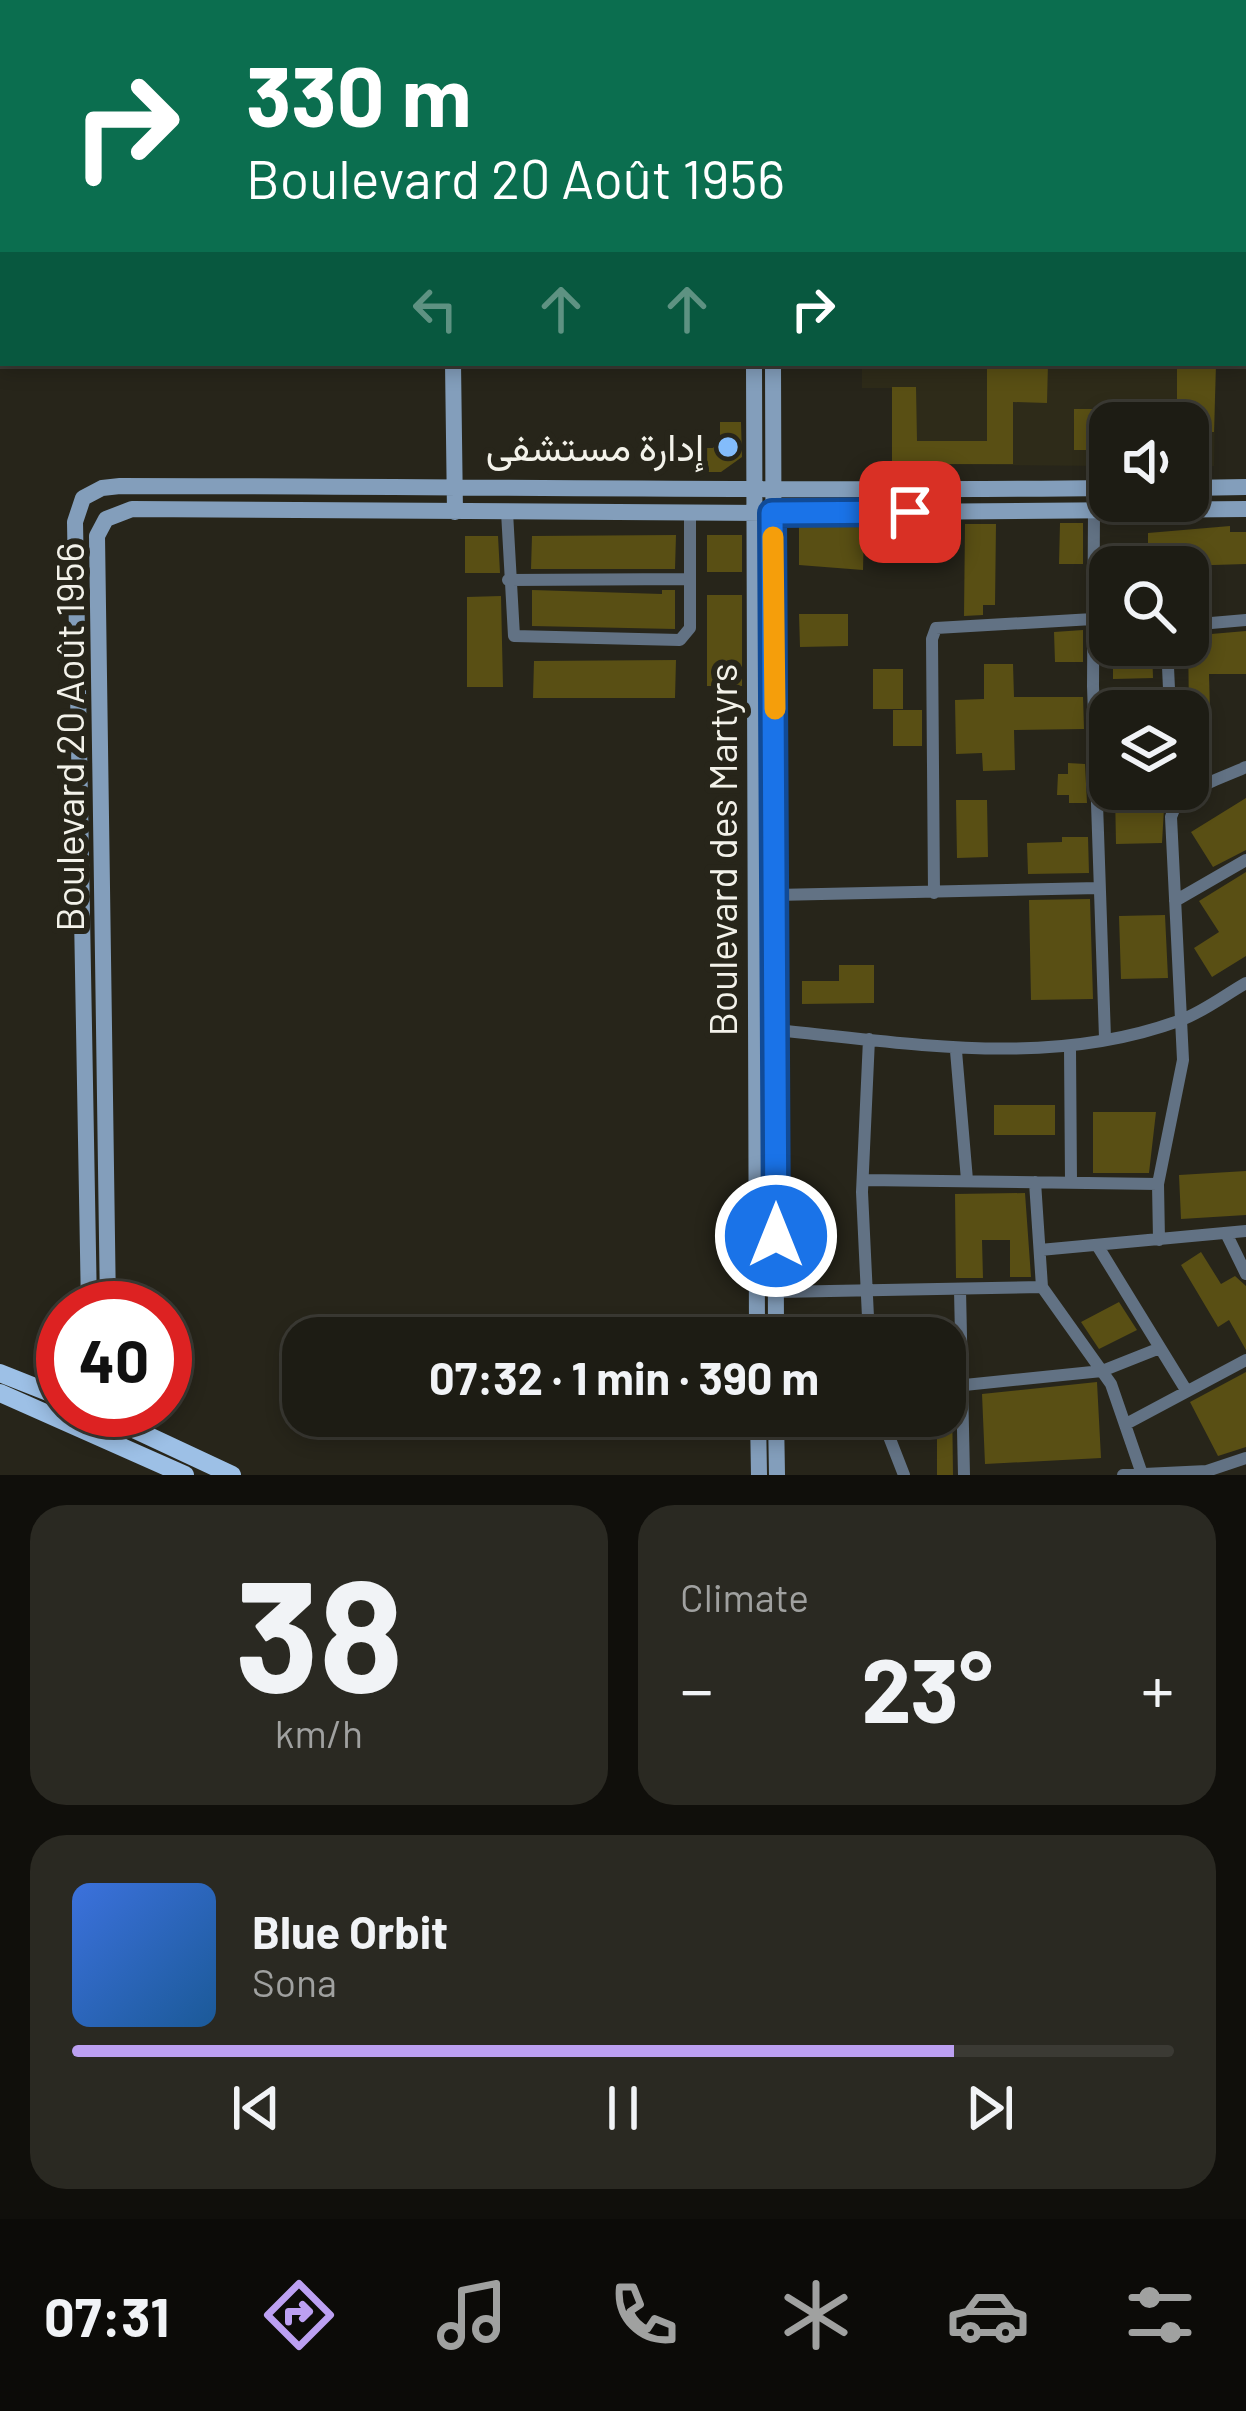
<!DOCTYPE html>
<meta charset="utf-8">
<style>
body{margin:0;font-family:Barlow,Vazirmatn,sans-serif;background:#2a2922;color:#f1f3f6;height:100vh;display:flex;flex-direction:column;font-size:45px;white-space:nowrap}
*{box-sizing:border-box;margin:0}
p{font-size:39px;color:#a0a1a0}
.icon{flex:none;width:66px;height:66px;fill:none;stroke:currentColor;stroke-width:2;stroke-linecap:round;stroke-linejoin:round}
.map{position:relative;height:1475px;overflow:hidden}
.sheet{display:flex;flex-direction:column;gap:30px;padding:30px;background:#100f0b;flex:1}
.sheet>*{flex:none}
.hud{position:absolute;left:0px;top:0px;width:1248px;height:366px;box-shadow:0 6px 18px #0003,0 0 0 3px #3b3a34;background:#0b6e4f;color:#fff;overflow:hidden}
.buttons{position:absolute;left:1089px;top:402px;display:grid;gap:24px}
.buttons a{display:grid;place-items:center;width:120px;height:120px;border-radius:24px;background:#1d1c14;box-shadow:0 6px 18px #0003,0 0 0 3px #3b3a34;font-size:60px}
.speed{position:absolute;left:36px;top:1281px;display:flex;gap:24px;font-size:60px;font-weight:700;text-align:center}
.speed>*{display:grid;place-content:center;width:156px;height:156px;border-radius:50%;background:#1d1c14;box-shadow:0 6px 18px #0003,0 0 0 3px #3b3a34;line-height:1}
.speed .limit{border:18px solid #d22;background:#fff;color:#111}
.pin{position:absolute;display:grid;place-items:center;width:102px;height:102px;color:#fff;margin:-51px;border-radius:24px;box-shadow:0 6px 18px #0006}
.me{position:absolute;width:132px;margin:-66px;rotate:0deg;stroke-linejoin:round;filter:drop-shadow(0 0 9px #0008)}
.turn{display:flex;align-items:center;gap:42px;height:252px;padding:0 48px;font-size:54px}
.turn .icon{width:156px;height:156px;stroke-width:2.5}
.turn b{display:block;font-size:84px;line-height:102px}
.lanes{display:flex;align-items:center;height:114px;padding:0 48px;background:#0003;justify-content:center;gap:60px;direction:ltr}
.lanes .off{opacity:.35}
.big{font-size:90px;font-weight:700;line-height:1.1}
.sheet .card{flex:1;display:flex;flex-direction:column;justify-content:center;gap:18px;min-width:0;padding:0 42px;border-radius:36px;background:#2a2922}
.sheet .dial{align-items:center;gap:0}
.dial b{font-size:156px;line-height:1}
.song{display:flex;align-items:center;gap:36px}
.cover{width:144px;height:144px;border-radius:18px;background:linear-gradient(135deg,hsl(220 70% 55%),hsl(210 70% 35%))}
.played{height:12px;border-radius:6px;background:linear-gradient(90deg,#bca0f2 80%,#3b3a34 80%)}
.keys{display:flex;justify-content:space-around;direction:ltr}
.heat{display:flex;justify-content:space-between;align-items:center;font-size:66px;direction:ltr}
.sheet .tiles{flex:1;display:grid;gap:30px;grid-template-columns:1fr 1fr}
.card:last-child{grid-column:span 2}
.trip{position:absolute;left:282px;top:1317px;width:684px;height:120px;border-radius:36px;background:#1d1c14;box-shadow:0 6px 18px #0003,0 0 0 3px #3b3a34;font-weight:700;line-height:120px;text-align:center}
.tab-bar{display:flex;height:192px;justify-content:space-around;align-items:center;background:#0c0b08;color:#a0a1a0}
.tab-bar .icon{width:84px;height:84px}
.tab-bar .active{color:#bca0f2}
.tab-bar b{font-size:54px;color:#f1f3f6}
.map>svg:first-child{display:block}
.built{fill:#2e2b19}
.green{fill:#413a13}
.building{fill:#594f14}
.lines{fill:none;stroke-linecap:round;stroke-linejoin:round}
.street{stroke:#627284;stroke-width:12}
.secondary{stroke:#839ebb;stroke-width:16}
.primary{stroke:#9dc0e6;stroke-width:18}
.route-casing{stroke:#114b97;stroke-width:30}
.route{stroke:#1a73e8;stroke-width:21}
.slow{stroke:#f59e0b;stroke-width:21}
.poi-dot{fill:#83bcfb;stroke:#27251a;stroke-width:4.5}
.labels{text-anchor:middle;stroke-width:12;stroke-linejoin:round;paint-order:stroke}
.poi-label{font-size:39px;fill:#f3f2ea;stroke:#27251a;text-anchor:end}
.street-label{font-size:39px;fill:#f3f2ea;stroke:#27251a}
</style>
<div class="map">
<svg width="1246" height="1475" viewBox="0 0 1246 1475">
<rect width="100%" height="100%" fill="#27251a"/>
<!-- built -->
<path class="built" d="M862,363H1216L1214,466H1188V423H1110V466L892,464V388H862Z"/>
<!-- green -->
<path class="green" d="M0,0H425V3H3L0,312Z"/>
<!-- building -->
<path class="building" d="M987,363H1048L1047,403L1013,402V464H892V387H916L917,441H987Z
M1177,363H1216L1214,432H1202L1188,447V423H1110V450H1074V409H1177Z
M720,422H741L742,457L721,472H693V448H713L720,439Z
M1060,523H1083V564H1059Z
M925,524V561H895V525Z
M965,524H996L995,605H983V615L964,616Z
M864,525L863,570L799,565V526Z
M1230,526V532H1246V564L1148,567V533Z
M676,535L675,569H531L532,536Z
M707,535H742V572H707Z
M465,536H498L500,573H465Z
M532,590L662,594V590H675V629L532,626Z
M707,595H742V686H707Z
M501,596L503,687H467V597Z
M799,614H848V646L800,647Z
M1083,630V662H1055L1054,632Z
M1246,631V674H1209L1210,712L1189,713L1188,636Z
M1113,645H1152L1153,678L1113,679Z
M676,660L675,698H533L534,661Z
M984,664H1013L1014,697H1083L1084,729L1014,730L1015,770L983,771L982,753L956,754L955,700L984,699Z
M873,669H903V709H873Z
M893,710H922V746H893Z
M1068,763L1085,764L1087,803H1069V795H1057L1058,774H1068Z
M1165,791L1162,843L1116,844L1115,792Z
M1246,798V850L1213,867L1191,832Z
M956,800H987L988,857L957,858Z
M1062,837H1088L1089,873L1028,874L1027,843L1062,842Z
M1246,872V956L1212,977L1194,948L1219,932L1199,901Z
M1090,899L1093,999L1031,1000L1029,900Z
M1165,915L1168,978L1121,979L1119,916Z
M839,965H874V1003L802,1004V981H839Z
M994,1105H1055V1135H994Z
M1093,1112H1156L1149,1173H1093Z
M1246,1171V1215L1181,1219L1179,1175Z
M1025,1193L1031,1277H1010V1240H982L983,1278H956L955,1194Z
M1201,1252L1221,1284L1235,1276L1246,1286V1350L1229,1320L1218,1327L1181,1265Z
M1119,1302L1137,1330L1099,1349L1081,1322Z
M1246,1372V1447L1218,1456L1190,1402Z
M1097,1382L1101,1458L985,1464L982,1394Z
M945,1397H952L953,1475H937V1430H912V1416H945Z
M802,1416H870V1437L803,1438Z"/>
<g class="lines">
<!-- street -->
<path class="street" d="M1131,0L1134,3
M532,3L534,0
M563,3L566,0
M1245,23L1246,22
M1245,110L1246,111
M1245,134H1246
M1094,510L1093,686L1105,1038
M507,512L514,636L680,640L690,628V512
M508,580L690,579
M1188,625L1246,620
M1167,645L1170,711
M934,893L932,639L936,628L1093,619
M775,895L1099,888
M1175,901L1246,860
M775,1030C911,1043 1049,1069 1181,1020C1203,1012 1225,995 1246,983
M869,1039L862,1192L869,1338
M1070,1048L1071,1182
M956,1051L967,1180
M865,1180L1158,1184
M1035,1182L1042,1287L1111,1384L1142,1474
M1226,1233L1246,1274
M1159,1240L1158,1184L1183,1060L1171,817C1179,789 1221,779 1246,767
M1097,1245L1186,1390
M1040,1250L1246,1231
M960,1290L964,1475
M776,1292L1042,1287
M945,1387L1102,1371L1160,1348
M881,1416L904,1475
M1126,1424L1246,1360
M1123,1475L1207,1471L1246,1458"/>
<!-- secondary -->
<path class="secondary" d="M442,0V3
M947,3L949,0
M978,3L981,0
M453,363L455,512
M754,363L757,1338
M773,363L776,1338
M1188,488L1246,487
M89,1308L75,522L83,498L102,488L120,486C450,486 780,492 1110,488
M108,1308L97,536L106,519L132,509L772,513L1246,509
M758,1416L759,1475
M776,1416L777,1475"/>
<!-- primary -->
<path class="primary" d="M0,1373L63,1398
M0,1393L185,1475
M93,1410L232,1475"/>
</g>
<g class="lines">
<defs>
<path id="route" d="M776,1236L772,513L910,512"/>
</defs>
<!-- route casing -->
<use href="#route" class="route-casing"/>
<!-- route -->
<use href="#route" class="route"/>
<!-- slow -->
<path class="slow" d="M773,537L775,709"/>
</g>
<!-- markers -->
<circle class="poi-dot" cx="728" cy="447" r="12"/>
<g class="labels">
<!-- poi labels -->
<g class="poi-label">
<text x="704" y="461">إدارة مستشفى</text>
</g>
<!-- street labels -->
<g class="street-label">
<text transform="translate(70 737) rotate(-90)" y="14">Boulevard 20 Août 1956</text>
<text transform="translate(723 850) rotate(-90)" y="14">Boulevard des Martyrs</text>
</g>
</g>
</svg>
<div class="buttons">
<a><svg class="icon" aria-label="sound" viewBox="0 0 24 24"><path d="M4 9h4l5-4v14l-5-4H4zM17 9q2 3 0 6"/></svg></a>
<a><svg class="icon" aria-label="search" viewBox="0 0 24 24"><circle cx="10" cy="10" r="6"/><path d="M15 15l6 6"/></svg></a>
<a><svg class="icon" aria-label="layers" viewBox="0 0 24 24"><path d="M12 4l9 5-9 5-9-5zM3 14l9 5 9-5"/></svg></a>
</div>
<div class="speed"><div class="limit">40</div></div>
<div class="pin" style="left:910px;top:512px;background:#d93025"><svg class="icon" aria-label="arrive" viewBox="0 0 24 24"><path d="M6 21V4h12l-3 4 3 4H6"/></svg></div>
<svg class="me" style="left:776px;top:1236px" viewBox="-20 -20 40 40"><circle r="17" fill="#1a73e8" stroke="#fff" stroke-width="3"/><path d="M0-11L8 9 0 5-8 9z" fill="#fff"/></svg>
<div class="trip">07:32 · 1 min · 390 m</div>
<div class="hud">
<div class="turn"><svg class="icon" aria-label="right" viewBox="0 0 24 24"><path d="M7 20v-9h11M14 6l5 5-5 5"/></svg><div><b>330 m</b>Boulevard 20 Août 1956</div></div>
<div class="lanes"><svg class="icon off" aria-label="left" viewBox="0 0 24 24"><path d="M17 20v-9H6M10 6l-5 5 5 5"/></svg><svg class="icon off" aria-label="ahead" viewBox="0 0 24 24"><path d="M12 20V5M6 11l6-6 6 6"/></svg><svg class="icon off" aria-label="ahead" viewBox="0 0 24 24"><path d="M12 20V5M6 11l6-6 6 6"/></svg><svg class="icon" aria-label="right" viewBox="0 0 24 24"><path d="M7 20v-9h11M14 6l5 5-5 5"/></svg></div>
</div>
</div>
<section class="sheet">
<div class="tiles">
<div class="card dial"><b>38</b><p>km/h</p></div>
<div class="card"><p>Climate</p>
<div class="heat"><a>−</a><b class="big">23°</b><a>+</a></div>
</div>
<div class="card">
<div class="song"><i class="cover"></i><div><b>Blue Orbit</b><p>Sona</p></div></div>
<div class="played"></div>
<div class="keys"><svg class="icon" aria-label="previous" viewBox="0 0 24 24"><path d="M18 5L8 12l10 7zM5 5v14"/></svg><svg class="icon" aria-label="pause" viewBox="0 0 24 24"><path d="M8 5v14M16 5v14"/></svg><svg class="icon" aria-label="next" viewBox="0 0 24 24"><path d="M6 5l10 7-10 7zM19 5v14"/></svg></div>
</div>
</div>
</section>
<nav class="tab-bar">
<b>07:31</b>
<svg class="icon active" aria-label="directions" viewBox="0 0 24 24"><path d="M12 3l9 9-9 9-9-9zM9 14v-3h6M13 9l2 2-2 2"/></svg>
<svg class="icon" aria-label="music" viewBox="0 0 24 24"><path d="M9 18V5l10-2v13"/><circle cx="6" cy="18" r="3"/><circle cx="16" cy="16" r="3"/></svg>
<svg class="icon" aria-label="phone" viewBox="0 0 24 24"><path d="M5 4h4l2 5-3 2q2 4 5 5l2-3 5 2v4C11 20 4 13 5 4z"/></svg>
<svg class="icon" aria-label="climate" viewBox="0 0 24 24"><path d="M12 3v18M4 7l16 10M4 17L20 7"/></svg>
<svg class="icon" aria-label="car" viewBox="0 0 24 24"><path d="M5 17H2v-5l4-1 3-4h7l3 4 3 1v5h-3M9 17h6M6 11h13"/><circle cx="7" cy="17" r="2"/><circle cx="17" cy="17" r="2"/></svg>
<svg class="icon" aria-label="filters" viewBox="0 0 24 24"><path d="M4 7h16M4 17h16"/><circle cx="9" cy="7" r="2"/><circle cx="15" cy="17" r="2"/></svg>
</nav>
